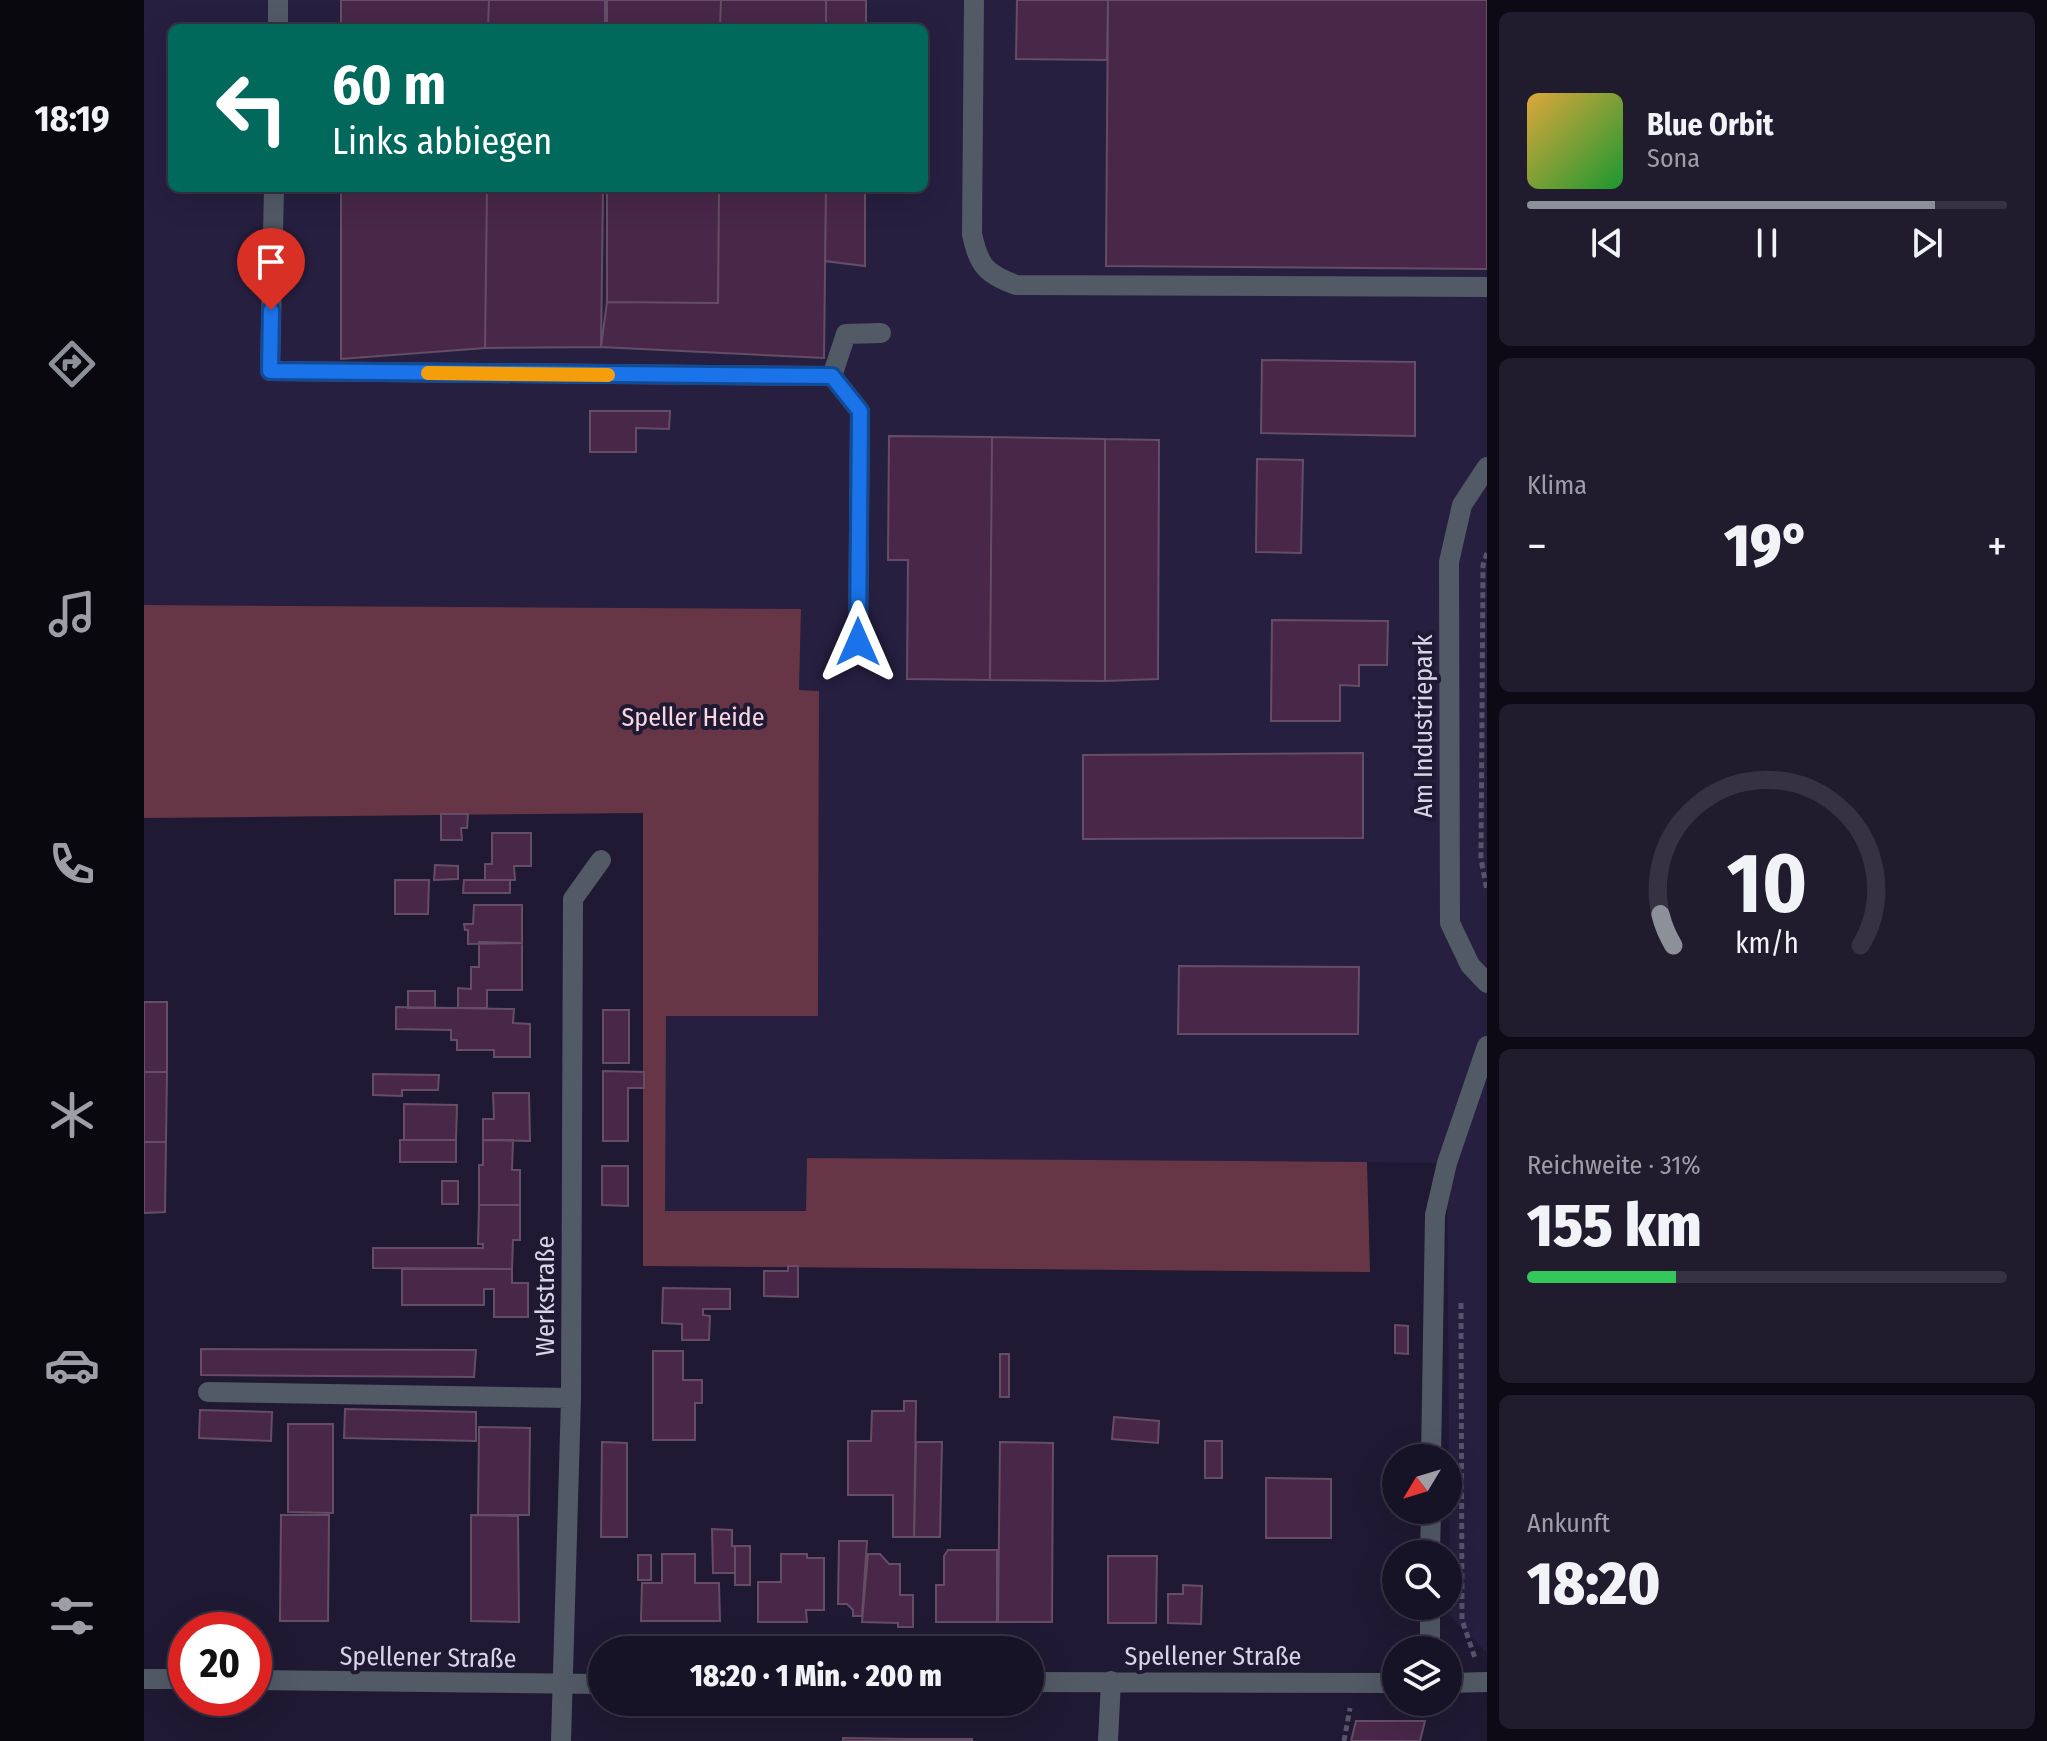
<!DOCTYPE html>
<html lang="de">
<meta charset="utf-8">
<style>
body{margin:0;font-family:"Fira Sans Condensed",sans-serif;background:#201c2e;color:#f1f3f6;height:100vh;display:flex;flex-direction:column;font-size:30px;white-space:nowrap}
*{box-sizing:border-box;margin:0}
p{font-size:26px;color:#9e9ea7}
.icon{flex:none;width:44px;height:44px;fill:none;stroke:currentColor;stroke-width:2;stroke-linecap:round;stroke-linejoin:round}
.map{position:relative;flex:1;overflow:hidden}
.details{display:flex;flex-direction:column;gap:12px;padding:12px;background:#0d0a15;width:560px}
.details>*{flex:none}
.guide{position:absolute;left:24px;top:24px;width:760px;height:168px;border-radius:12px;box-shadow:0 8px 32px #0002,0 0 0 2px #363243;background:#00695c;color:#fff;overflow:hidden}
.needle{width:52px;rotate:232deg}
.tools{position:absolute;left:1238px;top:1444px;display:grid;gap:16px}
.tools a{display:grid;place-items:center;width:80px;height:80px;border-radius:50%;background:#171326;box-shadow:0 8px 32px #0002,0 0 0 2px #363243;font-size:40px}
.speed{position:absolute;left:24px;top:1612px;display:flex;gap:16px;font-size:40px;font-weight:700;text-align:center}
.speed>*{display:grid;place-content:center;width:104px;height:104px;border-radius:50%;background:#171326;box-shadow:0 8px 32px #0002,0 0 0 2px #363243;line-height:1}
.speed .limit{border:12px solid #d22;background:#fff;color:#111}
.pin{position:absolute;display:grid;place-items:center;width:68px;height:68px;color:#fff;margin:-82px -34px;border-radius:50% 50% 50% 0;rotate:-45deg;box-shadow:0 0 8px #0007}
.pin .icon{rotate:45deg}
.me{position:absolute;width:88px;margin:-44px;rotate:0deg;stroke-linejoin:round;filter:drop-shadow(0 0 6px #0008)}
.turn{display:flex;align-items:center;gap:28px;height:168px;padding:0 32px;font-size:36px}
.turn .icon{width:104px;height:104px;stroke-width:2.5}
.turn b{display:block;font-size:56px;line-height:68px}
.big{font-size:60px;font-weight:800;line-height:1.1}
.details .tile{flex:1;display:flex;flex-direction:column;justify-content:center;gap:12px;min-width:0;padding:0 28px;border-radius:12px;background:#201c2e}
.details .dial{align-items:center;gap:0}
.dial svg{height:208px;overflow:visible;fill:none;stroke:#363243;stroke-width:7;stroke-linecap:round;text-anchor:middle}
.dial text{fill:#f1f3f6;stroke:none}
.song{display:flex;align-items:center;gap:24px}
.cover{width:96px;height:96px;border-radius:12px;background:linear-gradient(135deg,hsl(40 70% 55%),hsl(130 70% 35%))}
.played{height:8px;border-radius:4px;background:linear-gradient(90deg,#8c9099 85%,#363243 85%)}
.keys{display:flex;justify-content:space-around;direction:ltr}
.heat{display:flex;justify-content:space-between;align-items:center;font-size:44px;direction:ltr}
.charge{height:12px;border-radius:6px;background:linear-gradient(90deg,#34c759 31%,#363243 0)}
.trip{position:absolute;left:444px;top:1636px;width:456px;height:80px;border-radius:40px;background:#171326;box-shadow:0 8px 32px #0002,0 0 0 2px #363243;font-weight:800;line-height:80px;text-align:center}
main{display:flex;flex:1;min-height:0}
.tabs{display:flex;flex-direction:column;width:144px;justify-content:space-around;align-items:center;background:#09080f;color:#9e9ea7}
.tabs .icon{width:56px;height:56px}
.tabs .active{color:#8c9099}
.tabs b{font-size:36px;color:#f1f3f6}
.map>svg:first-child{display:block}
.built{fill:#261f40;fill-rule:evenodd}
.forest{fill:#663646}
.building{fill:#482749;stroke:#654d65;stroke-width:2}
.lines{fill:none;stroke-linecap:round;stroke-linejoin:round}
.path{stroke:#57536a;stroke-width:5;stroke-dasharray:6 4;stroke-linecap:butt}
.minor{stroke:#525a66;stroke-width:20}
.route-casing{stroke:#114b97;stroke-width:20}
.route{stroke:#1a73e8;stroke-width:14}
.slow{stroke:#f59e0b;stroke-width:14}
.labels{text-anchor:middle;stroke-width:8;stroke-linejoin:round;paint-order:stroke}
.park-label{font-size:26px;fill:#f9d6e0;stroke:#1f1933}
.street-label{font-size:26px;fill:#d7d5e7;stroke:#1f1933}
</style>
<main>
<nav class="tabs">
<b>18:19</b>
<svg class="icon active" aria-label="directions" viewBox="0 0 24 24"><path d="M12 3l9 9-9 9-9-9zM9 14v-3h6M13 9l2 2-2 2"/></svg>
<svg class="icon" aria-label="music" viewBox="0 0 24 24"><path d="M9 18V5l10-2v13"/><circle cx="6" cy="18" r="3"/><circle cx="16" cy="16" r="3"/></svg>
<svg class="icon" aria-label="phone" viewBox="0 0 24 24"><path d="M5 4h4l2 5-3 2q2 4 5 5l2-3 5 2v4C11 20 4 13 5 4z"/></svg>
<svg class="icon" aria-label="climate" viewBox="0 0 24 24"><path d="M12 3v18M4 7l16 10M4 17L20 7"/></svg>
<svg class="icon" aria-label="car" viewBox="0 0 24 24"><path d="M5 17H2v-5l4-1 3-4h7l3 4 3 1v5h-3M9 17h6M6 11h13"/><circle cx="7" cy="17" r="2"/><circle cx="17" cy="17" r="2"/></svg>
<svg class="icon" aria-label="filters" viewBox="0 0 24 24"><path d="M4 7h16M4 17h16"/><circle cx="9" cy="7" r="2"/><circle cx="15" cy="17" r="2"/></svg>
</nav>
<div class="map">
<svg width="1343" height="1741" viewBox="0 0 1343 1741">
<rect width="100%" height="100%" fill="#1f1933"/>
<!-- built -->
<path class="built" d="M0,0H1343V1653L1306,1616L1303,1163L663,1158V1212L521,1211V1015L674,1016L675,691L655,690L657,609L0,605ZM28,28H780V188H28Z"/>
<!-- forest -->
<path class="forest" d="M0,605L657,609L655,690L675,691L674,1016H522L521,1211H662L663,1158L1223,1162L1226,1272L499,1266V813L0,818Z"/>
<!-- building -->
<path class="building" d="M197,0H345L344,28H197Z
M345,0H461V28H344Z
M463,0H577L576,28H463Z
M577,0H682V28H576Z
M682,0H722V28H682Z
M873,0H964L963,60L872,59Z
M964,0H1343V269L962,266Z
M197,188H343L341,348L197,359Z
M343,188H459L457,347L341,348Z
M463,188H575L574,303L463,302Z
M575,188H682L680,358L457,347L463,302L574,303Z
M682,188H721V266L681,261Z
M1118,360L1271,362V436L1117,433Z
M446,411H526L525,429L492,428V452H446Z
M745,436L848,437L846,680L763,679L764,560H744Z
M848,437L961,439V681L846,680Z
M961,439L1015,440L1014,679L961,681Z
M1113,459L1159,460L1157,553L1112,552Z
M1128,620L1244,621L1243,665H1215V686L1196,685V721H1127Z
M1219,753V838L939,839V755Z
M297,814H324L323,828H317L318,840H297Z
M348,833H387V866H370L371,880H341V864H348Z
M291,865L314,866V879L290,880Z
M251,880H285L284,914H251Z
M320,880H366V893H319Z
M330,905H378V943L324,944V930H321L320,924H329Z
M335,942L378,943V990H343V1008H314V988L327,989V967H335Z
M1035,966L1215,967L1214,1034H1034Z
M264,991H291V1008H264Z
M0,1002H23V1072H0Z
M252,1007L370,1009L369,1023L386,1024V1057H350V1050H313V1040H307V1030L252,1029Z
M459,1010H485V1063H459Z
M459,1071L500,1072V1088H484V1141H459Z
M0,1072H23L22,1142H0Z
M229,1074L295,1075L294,1090H258V1096L229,1095Z
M349,1093H385L386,1141L339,1140V1119H350Z
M260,1104L313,1105L312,1140H260Z
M256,1140H312V1162H256Z
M339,1140H369L368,1170H376V1205H335V1165H339Z
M0,1142H22L21,1212L0,1213Z
M458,1166H484V1206L458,1205Z
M298,1181H314V1204H298Z
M335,1205H376V1240H369L368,1269L229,1268V1248H339V1244H334Z
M644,1266H654V1297L620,1296V1271H644Z
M258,1269H368V1283H384V1317H350V1289H340V1305H258Z
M519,1288L586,1289V1309H559V1315L566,1316L565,1340H538V1324L518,1323Z
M1251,1325L1264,1326V1354L1251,1353Z
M57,1349L332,1350L330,1377L57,1375Z
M509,1351H539V1380H558V1403H551V1440H509Z
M856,1354H865V1397H856Z
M760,1401H772L770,1537H749V1495H704V1441H727L728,1411H760Z
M201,1409L332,1412V1441L200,1438Z
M56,1410L128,1412L127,1441L55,1438Z
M970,1417L1015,1421L1014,1443L968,1439Z
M144,1424H189V1513L144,1512Z
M335,1427L386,1428L385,1515H334Z
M1061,1441H1078V1478H1061Z
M458,1442L483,1443V1537H457Z
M772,1442H798L796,1537H770Z
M856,1442L909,1443L908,1622H854Z
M1122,1478L1187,1479V1538H1122Z
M137,1515H185L184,1621H136Z
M327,1515L374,1516L375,1622L327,1621Z
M568,1529L588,1530V1546H591V1573H569Z
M695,1541H723L718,1616H709V1610L703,1604H694Z
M591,1546H606V1585H591Z
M804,1550H853V1622H792V1585H800V1556Z
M518,1554H551V1583H575L576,1621H497L498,1583H518Z
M637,1554H663V1558H680V1610H662L663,1622H614V1582H637Z
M724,1554H736L745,1564H756V1595H769V1627H754V1623L718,1622Z
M494,1555H507V1580H494Z
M964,1556H1013L1012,1623H964Z
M1039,1585L1058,1586L1057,1624L1024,1623V1594H1039Z
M1212,1721H1281L1276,1741H1207Z
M699,1738L764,1739V1741H699Z
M764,1739H828V1741H764Z"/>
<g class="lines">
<!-- path -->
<path class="path" d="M1343,553L1339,565L1337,859L1343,891
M1317,1303L1318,1620L1331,1658
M1200,1741L1206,1708"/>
<!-- minor -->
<path class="minor" d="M830,0L828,234C835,266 841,273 872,285L1343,287
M134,28V0
M130,188L126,371L688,376L702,334L737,333
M688,376L716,411L714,642
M1343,467L1318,505L1305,562L1306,923L1326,965L1343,983
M64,1392L427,1398
M1287,1458L1291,1215L1303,1163L1343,1046
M1286,1554L1287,1510
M1286,1650V1606
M0,1679H42
M110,1680L458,1684
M886,1682L1252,1683
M1304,1683L1343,1682
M417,1741L427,1398L429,899L457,860
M964,1741L967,1681"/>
</g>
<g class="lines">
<defs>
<path id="route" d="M127,310L126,371L688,376L716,411L714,642"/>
</defs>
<!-- route casing -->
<use href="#route" class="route-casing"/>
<!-- route -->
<use href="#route" class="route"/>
<!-- slow -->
<path class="slow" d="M284,373L464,375"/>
</g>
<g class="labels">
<!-- park labels -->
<g class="park-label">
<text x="549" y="726">Speller Heide</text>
</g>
<!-- street labels -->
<g class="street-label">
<text transform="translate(1279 726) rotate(-90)" y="9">Am Industriepark</text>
<text transform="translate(401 1296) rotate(-90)" y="9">Werkstraße</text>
<text x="1069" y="1665">Spellener Straße</text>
<text transform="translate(284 1657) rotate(1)" y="9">Spellener Straße</text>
</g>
</g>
</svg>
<div class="tools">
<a><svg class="needle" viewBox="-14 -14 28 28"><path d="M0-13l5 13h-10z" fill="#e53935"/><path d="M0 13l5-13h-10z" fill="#9e9ea7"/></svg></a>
<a><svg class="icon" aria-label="search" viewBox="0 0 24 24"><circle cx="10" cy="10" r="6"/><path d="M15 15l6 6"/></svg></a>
<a><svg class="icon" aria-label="layers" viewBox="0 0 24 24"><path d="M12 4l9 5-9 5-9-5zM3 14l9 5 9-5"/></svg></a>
</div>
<div class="speed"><div class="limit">20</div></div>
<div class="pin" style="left:127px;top:310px;background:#d93025"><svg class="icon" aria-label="arrive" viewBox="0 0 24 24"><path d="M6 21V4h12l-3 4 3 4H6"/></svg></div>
<svg class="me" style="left:714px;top:642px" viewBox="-20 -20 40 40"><path d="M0-17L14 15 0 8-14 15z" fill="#1a73e8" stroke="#fff" stroke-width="4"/></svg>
<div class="trip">18:20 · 1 Min. · 200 m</div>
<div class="guide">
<div class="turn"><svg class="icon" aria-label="left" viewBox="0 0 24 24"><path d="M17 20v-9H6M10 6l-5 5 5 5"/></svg><div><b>60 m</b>Links abbiegen</div></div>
</div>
</div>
<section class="details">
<div class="tile">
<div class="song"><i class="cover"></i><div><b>Blue Orbit</b><p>Sona</p></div></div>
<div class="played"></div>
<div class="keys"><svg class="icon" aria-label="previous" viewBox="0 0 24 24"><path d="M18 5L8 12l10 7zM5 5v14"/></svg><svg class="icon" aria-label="pause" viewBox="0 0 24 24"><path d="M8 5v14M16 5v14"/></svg><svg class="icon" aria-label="next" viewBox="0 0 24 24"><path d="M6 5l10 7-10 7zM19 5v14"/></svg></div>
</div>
<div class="tile"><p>Klima</p>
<div class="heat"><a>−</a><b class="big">19°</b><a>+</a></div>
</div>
<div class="tile dial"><svg viewBox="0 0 100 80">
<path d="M14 69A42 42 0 1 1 86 69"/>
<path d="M14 69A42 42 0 0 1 9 57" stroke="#8c9099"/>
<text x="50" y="56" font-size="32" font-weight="700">10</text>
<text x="50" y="72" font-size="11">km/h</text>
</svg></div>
<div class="tile"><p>Reichweite · 31%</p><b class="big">155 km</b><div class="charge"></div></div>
<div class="tile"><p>Ankunft</p><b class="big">18:20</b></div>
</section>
</main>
